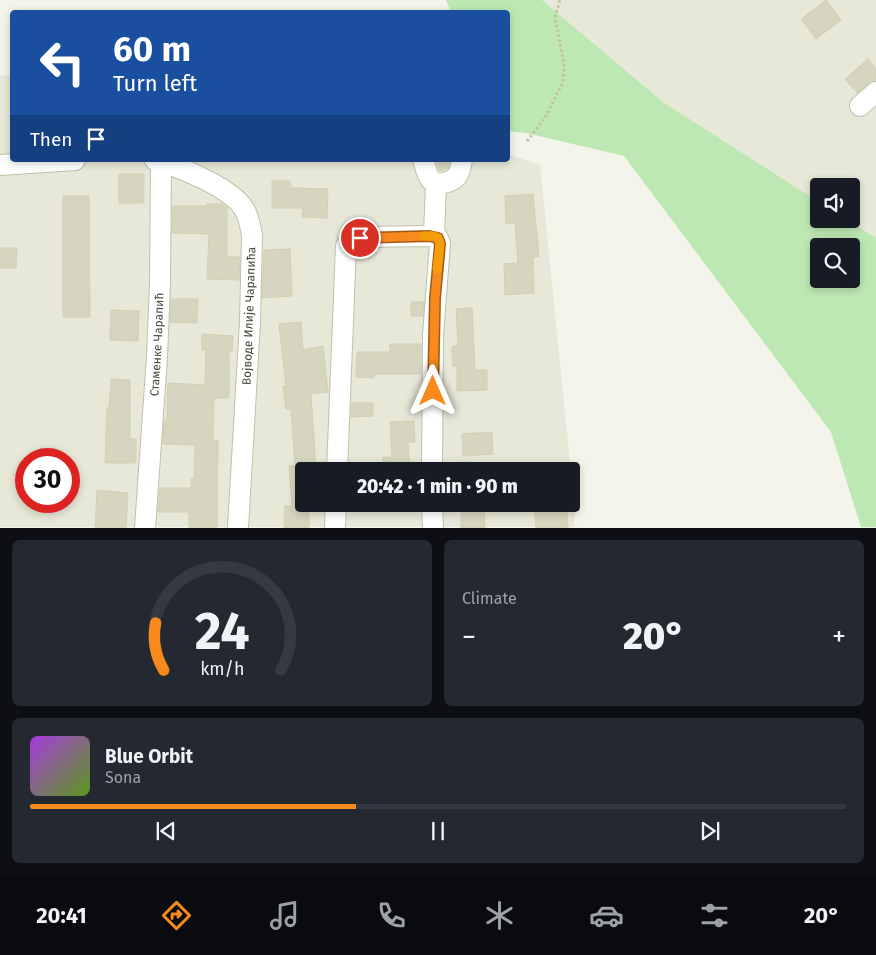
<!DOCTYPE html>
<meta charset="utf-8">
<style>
body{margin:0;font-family:"Fira Sans",sans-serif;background:#242831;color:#f1f3f6;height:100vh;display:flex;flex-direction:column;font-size:19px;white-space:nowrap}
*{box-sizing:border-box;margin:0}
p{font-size:16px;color:#9ea1a6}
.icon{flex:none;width:28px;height:28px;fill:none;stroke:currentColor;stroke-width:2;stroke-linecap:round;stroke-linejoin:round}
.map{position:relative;height:528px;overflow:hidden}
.side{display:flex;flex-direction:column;gap:12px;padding:12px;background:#0d0f14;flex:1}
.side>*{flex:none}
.hud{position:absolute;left:10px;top:10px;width:500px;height:152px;border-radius:5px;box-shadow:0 2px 8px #0003;background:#1a4fa0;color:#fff;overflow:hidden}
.tools{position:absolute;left:810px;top:178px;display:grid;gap:10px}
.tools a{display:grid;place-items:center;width:50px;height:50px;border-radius:5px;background:#171b24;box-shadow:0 2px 8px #0003;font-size:25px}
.speed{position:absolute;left:15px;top:448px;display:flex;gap:10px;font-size:25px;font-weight:700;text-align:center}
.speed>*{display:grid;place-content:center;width:65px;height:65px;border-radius:50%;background:#171b24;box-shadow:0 2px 8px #0003;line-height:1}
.speed .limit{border:8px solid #d22;background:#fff;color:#111}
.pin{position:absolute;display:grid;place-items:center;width:42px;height:42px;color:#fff;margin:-21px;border:2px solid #fff;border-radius:50%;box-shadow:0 1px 5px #0007}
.me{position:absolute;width:55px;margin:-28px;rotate:0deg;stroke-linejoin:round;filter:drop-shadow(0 0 4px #0008)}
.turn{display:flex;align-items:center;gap:18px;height:105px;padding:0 20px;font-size:22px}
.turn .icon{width:65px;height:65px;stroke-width:2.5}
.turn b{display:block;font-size:35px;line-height:42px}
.then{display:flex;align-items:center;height:48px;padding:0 20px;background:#0003;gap:10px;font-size:19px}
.big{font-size:38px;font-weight:800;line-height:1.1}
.side .tile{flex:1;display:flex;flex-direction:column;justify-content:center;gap:8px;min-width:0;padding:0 18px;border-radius:8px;background:#242831}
.side .dial{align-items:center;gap:0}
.dial svg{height:130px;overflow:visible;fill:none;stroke:#363941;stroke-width:7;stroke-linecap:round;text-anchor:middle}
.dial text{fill:#f1f3f6;stroke:none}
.song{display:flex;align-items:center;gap:15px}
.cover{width:60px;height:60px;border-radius:8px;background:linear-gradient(135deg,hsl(280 70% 55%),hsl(90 70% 35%))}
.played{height:5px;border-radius:2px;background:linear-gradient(90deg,#f88a1d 40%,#363941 40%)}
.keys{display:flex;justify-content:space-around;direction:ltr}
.heat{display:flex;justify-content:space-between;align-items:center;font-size:28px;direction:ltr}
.side .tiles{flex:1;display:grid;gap:12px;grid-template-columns:1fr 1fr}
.tile:last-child{grid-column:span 2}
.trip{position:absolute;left:295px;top:462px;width:285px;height:50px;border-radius:5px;background:#171b24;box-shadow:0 2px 8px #0003;font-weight:800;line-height:50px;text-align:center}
.menu{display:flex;height:80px;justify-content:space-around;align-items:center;background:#090b0e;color:#9ea1a6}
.menu .icon{width:35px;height:35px}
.menu .current{color:#f88a1d}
.menu b{font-size:22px;color:#f1f3f6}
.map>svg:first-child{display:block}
.residential{fill:#e8e8d8;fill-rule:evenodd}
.green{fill:#bee8b3;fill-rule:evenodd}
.building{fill:#d6d5bf;stroke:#d1d0b2}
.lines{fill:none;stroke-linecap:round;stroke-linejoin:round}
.minor-casing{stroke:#c0c0ac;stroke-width:22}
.path{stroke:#c2c29d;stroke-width:3;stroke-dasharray:2.5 2.5;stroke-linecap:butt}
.minor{stroke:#fff;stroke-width:20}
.route-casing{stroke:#a15a13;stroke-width:12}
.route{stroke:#f88a1d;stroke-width:9}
.slow{stroke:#f59e0b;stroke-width:9}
.labels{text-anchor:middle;stroke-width:4;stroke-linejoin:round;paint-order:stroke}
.street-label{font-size:12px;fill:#484838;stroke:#fff}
</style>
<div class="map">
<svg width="876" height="528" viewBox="0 0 876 528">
<rect width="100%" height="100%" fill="#f4f5ea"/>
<!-- residential -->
<path class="residential" d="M542,0H876V238L845,219H851V186H819V202L663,102Z
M12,74V160H508V154L540,165L571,471H304V504H571V479L575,511L574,527H0V76ZM26,459H69V501H26Z"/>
<!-- green -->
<path class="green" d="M446,0H542L663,102L819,202V219H845L876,238V527H861L831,432L624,156L526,133L508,131V12H451ZM819,246H851V279H819Z"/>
<!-- building -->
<path class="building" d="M826,0L841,20L816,39L801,19Z
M868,59L876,69V80L869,83L857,93L845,79Z
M436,160H450L448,168L440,171Z
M119,174H144V203H119Z
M272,181H290L291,188L328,189L327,218L302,217L303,208H272Z
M533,194L539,257H533L534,293L505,295L504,264L518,263L515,223L506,224L505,196Z
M63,196H89L90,317H63Z
M207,204H222L227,208V257H240L239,280L207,279L209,234L172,233L173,206H207Z
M0,248H17L16,268H0Z
M290,249L292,296L262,298L264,250Z
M171,299H198L197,323L170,322Z
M411,302H424L423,316H411Z
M472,308L475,370H487V390L457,391V366H453L452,347L458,346L456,309Z
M111,310L139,311L138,341L110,340Z
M301,322L303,350L323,346L328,392L311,394L316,471H304V506H309V528H284L285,506H292L289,466H295L291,409H286L283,386H286L279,324Z
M202,334L233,336L232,352L229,351V398H214L213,441H218L217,528H189V512H158L160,488H191V479H194L195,445L163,444L164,420H167L168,383L205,385L206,350H202Z
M390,344H421V374H374V378L356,377L357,352H390Z
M111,379L130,380V439H136V463H105L107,408H109Z
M352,403H373V416L351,417Z
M414,421L415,442H408L410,471H384L383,457H392L390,422Z
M492,432L493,454L463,456L462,434Z
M97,490L128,493L126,528H95Z
M534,504H566L568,528H536Z
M461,506H484L485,528H461Z"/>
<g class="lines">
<defs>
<g id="minor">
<path d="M860,106L876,92"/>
<path d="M155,160C178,166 232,188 244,209C249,216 250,226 252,235L250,322L238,528"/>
<path d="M423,160C425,166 427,175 431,180C437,187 452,182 457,176C460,172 461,165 462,160"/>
<path d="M0,165L75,160"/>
<path d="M434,236L436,183"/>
<path d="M337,471L346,246C349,239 353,238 360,237L429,236L438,238L440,244L433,335L432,471"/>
<path d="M432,504L433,528"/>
<path id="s1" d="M145,528L157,357L160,284L161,162"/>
<path d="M335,528L336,504"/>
</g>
</defs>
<!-- minor casing -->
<use href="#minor" class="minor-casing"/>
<!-- path -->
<path class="path" d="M527,141L545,118L563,82L564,65L555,17L560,0"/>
<!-- minor -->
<use href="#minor" class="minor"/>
</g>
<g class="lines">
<defs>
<path id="route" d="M360,238L429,236L438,238L440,244L435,298L433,391"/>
</defs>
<!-- route casing -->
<use href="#route" class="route-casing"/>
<!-- route -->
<use href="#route" class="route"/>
<!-- slow -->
<path class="slow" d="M424,236H434L438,238L440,244L437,269"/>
</g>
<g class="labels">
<!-- street labels -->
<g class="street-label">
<text transform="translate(249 316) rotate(-88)" y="4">Војводе Илије Чарапића</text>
<text dy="4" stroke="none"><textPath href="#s1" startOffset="184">Стаменке Чарапић</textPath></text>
</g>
</g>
</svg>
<div class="tools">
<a><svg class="icon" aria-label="sound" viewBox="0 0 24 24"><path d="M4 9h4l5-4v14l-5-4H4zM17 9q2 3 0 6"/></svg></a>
<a><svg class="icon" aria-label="search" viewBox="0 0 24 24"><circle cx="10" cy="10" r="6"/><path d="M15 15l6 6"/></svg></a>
</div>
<div class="speed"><div class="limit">30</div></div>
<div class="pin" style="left:360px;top:238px;background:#d93025"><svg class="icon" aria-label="arrive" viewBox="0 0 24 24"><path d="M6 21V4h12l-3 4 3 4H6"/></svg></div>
<svg class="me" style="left:433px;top:391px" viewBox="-20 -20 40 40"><path d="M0-17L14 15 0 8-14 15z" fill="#f88a1d" stroke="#fff" stroke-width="4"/></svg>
<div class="trip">20:42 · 1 min · 90 m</div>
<div class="hud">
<div class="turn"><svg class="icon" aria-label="left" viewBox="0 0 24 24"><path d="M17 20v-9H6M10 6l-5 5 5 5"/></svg><div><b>60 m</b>Turn left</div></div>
<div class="then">Then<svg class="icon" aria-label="arrive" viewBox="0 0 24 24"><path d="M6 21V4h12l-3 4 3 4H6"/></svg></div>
</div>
</div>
<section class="side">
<div class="tiles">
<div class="tile dial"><svg viewBox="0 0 100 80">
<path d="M14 69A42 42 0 1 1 86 69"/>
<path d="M14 69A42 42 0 0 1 9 40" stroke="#f88a1d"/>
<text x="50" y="56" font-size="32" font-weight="700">24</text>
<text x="50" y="72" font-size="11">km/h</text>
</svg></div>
<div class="tile"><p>Climate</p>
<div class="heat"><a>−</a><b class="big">20°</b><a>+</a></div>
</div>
<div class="tile">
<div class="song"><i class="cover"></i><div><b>Blue Orbit</b><p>Sona</p></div></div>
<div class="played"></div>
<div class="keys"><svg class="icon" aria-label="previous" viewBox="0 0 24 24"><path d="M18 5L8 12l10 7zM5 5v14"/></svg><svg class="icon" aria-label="pause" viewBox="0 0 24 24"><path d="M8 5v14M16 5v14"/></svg><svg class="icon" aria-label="next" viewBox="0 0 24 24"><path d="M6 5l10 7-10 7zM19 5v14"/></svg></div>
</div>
</div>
</section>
<nav class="menu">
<b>20:41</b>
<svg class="icon current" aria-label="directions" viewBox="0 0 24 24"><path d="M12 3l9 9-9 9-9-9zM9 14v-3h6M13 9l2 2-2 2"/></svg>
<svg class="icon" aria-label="music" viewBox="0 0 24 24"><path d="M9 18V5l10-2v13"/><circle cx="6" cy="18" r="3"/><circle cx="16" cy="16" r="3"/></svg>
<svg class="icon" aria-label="phone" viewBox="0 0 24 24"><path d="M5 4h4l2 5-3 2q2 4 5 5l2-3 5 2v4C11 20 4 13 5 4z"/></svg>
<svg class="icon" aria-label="climate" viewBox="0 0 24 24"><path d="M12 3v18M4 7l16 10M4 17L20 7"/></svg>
<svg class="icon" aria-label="car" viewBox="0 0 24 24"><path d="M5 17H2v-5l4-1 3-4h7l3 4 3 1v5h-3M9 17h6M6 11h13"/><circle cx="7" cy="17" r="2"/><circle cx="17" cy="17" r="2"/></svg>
<svg class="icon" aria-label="filters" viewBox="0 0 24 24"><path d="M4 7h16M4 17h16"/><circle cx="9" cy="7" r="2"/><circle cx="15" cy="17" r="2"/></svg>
<b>20°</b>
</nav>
